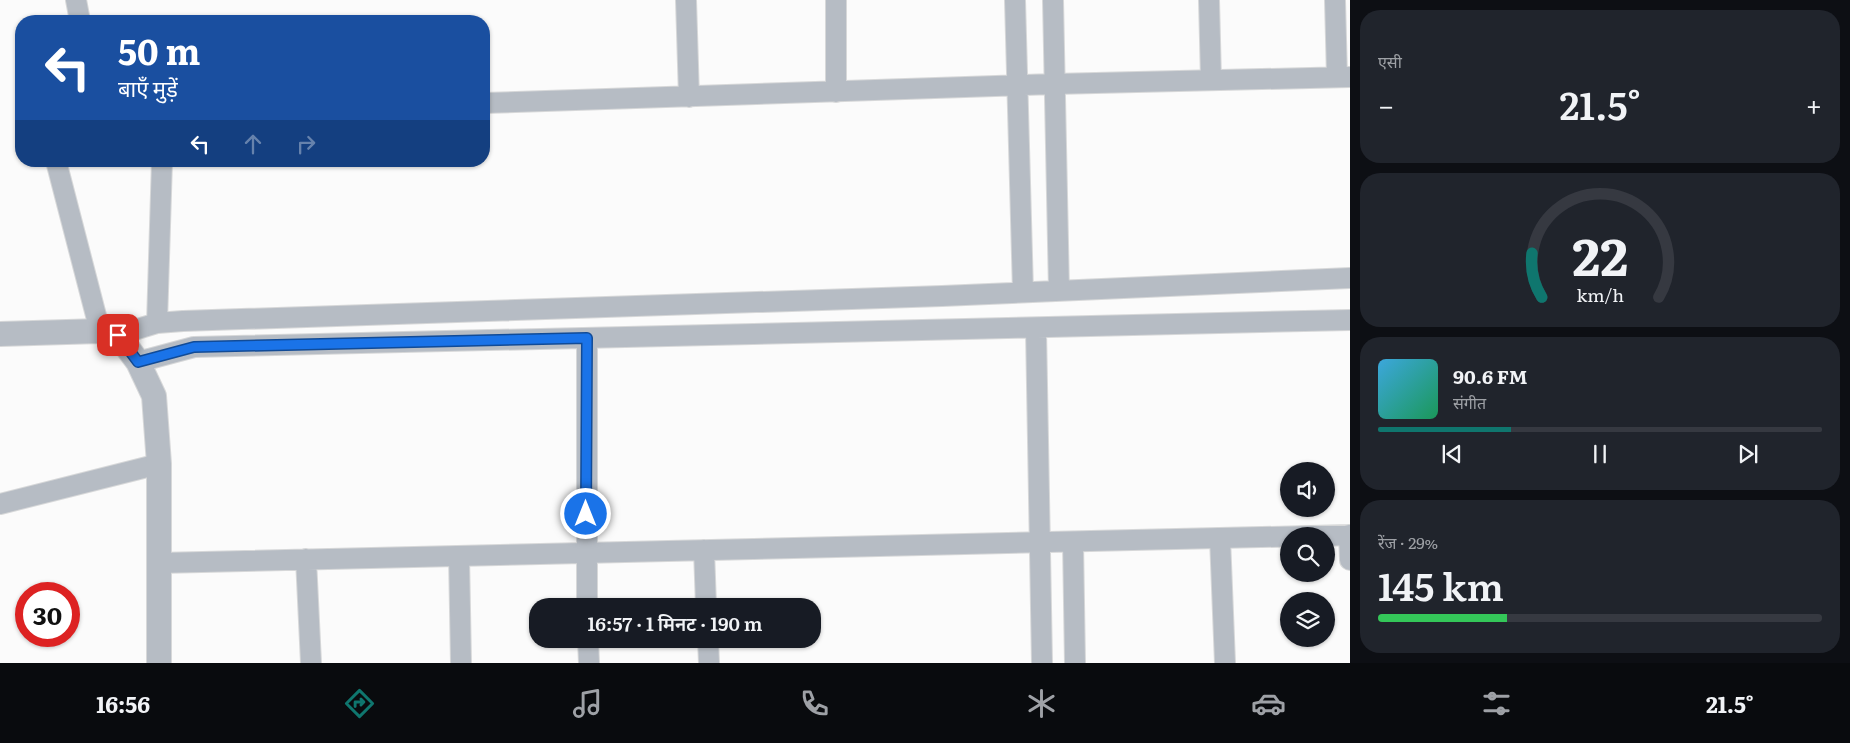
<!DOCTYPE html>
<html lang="hi">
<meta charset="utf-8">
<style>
body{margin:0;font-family:Literata,"Noto Sans Devanagari",serif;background:#20242c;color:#f1f3f6;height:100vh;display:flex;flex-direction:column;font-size:19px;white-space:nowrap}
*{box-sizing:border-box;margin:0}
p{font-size:16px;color:#9ea1a6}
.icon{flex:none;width:28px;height:28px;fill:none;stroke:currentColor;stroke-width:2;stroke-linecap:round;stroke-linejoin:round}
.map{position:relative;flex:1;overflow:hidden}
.sheet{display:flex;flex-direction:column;gap:10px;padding:10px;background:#0d0f14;width:500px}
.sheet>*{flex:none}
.guide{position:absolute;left:15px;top:15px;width:475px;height:152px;border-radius:20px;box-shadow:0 1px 4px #0004;background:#1a4fa0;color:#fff;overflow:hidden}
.tools{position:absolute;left:1280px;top:462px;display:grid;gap:10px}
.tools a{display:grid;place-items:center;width:55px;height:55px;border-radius:50%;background:#171b24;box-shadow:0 1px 4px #0004;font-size:25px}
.speed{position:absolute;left:15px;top:582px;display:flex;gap:10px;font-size:25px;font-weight:700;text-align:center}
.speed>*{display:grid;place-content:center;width:65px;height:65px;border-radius:50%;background:#171b24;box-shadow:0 1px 4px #0004;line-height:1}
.speed .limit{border:8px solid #d22;background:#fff;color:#111}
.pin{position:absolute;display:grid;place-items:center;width:42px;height:42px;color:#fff;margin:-21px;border-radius:10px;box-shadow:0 2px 8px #0006}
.me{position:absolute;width:55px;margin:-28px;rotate:0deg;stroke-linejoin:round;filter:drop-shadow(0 0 4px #0008)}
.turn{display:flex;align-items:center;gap:18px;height:105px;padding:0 20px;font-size:22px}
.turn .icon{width:65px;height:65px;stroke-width:2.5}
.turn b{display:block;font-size:35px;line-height:42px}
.lanes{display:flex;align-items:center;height:48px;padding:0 20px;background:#0003;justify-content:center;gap:25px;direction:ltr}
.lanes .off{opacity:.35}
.big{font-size:38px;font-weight:600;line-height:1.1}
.sheet .widget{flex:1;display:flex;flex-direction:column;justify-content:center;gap:8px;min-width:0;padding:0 18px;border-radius:20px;background:#20242c}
.sheet .dial{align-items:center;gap:0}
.dial svg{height:130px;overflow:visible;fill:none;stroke:#363941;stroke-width:7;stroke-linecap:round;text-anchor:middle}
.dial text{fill:#f1f3f6;stroke:none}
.song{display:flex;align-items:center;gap:15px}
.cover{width:60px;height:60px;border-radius:8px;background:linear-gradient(135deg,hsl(200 70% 55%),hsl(150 70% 35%))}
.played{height:5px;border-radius:2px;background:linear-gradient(90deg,#0f766e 30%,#363941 30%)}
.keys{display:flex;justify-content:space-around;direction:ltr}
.heat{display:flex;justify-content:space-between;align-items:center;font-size:28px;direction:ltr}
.charge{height:8px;border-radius:4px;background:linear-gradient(90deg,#34c759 29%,#363941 0)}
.trip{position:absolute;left:529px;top:598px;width:292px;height:50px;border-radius:20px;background:#171b24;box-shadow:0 1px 4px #0004;font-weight:600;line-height:50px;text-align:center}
.tab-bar{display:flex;height:80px;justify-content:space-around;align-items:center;background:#090b0e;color:#9ea1a6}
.tab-bar .icon{width:35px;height:35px}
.tab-bar .on{color:#0f766e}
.tab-bar b{font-size:22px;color:#f1f3f6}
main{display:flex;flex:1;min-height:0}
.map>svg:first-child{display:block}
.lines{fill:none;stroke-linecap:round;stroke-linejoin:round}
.minor-casing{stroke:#d7d8d9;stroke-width:22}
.tertiary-casing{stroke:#d7d8d9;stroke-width:26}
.minor{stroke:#b6bcc4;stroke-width:20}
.tertiary{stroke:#b6bcc4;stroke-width:24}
.route-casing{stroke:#114b97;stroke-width:12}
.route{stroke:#1a73e8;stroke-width:9}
</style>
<main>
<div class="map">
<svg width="1350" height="663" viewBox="0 0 1350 663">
<rect width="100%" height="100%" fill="#fbfbfb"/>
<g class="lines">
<defs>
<path id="minor" d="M76,0L80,21
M686,0L689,97
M1015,0L1023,292
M1053,0L1059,291
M1209,0L1211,80
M1335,0L1337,77
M836,92V0
M484,103L1054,84L1350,77
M56,161L100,331
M157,323L162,161
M1036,329L1042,663
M118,335L157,323L183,321L942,296L1350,278
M587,338V606
M138,362L194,347L1350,320
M0,504L159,464
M1349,535L1350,560
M1220,538L1225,663
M1073,542L1075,663
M704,550L706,606
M459,556L461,663
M306,559L311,663
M159,563L1350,535
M588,639L589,663
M708,639L709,663"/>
<path id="tertiary" d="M0,334L100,331L118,335L138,362L154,396L159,464V663"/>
</defs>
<!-- minor casing -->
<use href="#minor" class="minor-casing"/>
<!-- tertiary casing -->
<use href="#tertiary" class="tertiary-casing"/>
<!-- minor -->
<use href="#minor" class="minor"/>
<!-- tertiary -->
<use href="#tertiary" class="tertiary"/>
</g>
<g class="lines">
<defs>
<path id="route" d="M118,335L138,362L194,347L587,338L586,514"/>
</defs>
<!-- route casing -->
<use href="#route" class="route-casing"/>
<!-- route -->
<use href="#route" class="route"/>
</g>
</svg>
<div class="tools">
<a><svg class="icon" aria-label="sound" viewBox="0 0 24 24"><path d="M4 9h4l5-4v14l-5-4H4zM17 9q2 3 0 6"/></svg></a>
<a><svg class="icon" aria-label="search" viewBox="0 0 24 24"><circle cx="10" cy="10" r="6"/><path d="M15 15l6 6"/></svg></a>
<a><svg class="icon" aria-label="layers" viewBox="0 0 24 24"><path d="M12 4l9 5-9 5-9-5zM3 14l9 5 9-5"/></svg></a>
</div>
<div class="speed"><div class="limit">30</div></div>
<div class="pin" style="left:118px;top:335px;background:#d93025"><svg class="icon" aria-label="arrive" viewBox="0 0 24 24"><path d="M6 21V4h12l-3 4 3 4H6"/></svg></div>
<svg class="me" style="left:586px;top:514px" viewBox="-20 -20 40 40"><circle r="17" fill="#1a73e8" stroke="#fff" stroke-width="3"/><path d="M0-11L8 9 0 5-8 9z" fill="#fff"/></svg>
<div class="trip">16:57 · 1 मिनट · 190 m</div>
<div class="guide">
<div class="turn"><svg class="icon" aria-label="left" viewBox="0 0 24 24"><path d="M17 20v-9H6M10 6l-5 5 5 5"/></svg><div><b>50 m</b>बाएँ मुड़ें</div></div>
<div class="lanes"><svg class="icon" aria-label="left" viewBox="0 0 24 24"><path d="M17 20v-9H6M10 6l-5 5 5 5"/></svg><svg class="icon off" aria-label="ahead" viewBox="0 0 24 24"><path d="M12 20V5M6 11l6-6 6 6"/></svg><svg class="icon off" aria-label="right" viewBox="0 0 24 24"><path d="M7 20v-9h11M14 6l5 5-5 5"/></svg></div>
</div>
</div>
<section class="sheet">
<div class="widget"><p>एसी</p>
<div class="heat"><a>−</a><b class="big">21.5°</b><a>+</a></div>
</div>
<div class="widget dial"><svg viewBox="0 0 100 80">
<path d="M14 69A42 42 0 1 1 86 69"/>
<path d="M14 69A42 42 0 0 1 8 42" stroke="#0f766e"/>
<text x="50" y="56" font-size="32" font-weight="700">22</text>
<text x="50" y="72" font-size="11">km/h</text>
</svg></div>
<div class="widget">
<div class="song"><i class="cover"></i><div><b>90.6 FM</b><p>संगीत</p></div></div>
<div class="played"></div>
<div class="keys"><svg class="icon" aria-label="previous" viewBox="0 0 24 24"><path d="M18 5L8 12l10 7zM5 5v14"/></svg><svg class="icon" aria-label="pause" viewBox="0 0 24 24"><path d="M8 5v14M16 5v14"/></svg><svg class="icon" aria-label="next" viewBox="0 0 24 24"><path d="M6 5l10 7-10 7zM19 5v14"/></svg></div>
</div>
<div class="widget"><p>रेंज · 29%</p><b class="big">145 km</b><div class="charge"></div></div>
</section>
</main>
<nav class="tab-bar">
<b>16:56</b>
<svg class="icon on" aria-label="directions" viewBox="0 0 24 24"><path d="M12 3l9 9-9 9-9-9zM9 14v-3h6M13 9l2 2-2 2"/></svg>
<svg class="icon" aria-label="music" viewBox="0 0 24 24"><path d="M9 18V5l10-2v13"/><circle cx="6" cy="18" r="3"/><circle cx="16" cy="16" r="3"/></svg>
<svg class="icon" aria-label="phone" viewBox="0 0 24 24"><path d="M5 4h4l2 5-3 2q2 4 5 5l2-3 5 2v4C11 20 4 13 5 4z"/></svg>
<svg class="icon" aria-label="climate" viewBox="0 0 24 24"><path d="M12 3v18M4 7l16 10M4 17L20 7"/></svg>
<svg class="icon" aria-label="car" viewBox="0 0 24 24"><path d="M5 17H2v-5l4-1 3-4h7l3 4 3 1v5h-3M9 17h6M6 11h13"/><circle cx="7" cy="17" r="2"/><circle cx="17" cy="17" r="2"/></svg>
<svg class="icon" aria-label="filters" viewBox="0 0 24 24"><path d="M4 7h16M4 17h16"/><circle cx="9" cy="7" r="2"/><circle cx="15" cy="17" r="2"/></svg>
<b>21.5°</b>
</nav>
